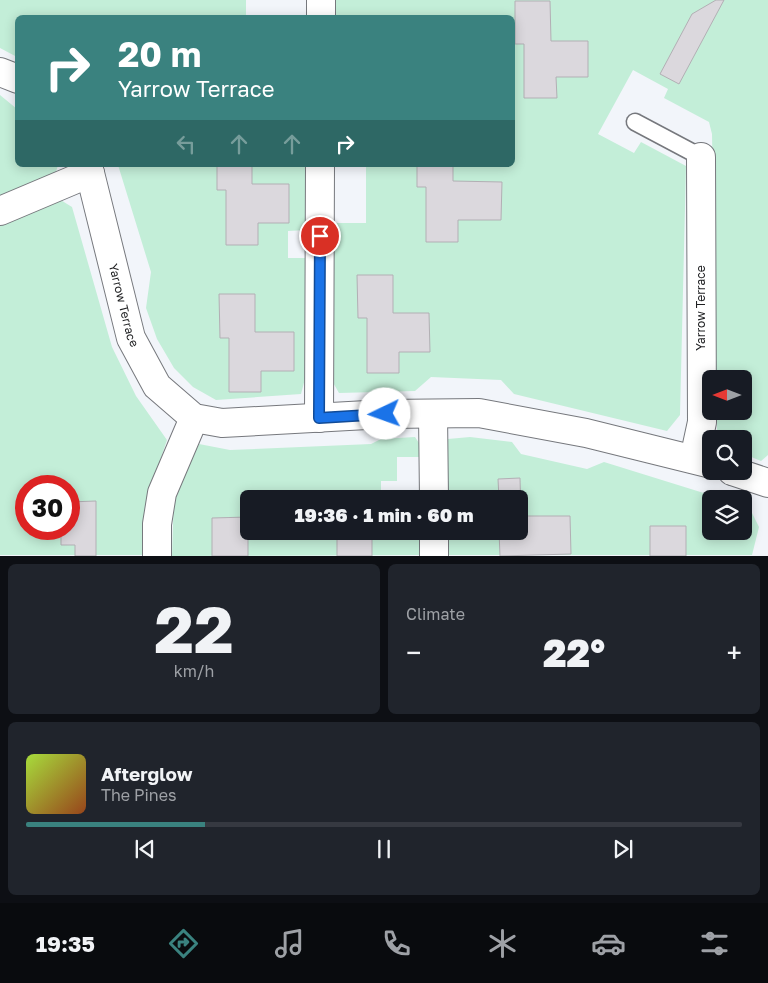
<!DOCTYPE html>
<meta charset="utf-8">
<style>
body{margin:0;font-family:"Golos Text",sans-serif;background:#20242c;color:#f1f3f6;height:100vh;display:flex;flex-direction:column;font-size:19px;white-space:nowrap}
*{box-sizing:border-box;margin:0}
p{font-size:16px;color:#9ea1a6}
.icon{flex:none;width:28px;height:28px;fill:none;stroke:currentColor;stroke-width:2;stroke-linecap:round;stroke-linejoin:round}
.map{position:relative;height:556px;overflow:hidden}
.panel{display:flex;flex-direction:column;gap:8px;padding:8px;background:#0d0f14;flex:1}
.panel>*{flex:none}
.banner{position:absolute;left:15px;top:15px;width:500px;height:152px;border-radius:8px;box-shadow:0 2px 12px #0003;background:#3a827f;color:#fff;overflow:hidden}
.needle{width:32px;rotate:270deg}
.tools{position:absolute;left:702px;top:370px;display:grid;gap:10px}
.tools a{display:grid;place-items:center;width:50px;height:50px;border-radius:8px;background:#171b24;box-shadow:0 2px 12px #0003;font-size:25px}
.speed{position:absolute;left:15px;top:475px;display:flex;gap:10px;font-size:25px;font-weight:700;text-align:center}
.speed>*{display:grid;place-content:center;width:65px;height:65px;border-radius:50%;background:#171b24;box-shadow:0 2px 12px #0003;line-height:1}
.speed .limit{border:8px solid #d22;background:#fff;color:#111}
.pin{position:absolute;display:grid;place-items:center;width:42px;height:42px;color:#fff;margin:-21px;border:2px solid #fff;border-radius:50%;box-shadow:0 1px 5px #0007}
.me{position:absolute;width:55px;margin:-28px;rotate:267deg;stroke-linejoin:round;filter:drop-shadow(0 0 4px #0008)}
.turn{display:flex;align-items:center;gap:18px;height:105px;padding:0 20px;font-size:22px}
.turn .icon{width:65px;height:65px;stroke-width:2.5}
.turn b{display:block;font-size:35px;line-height:42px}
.lanes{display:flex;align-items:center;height:48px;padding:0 20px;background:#0003;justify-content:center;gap:25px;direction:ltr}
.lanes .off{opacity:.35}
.big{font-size:38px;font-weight:800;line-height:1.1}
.panel .widget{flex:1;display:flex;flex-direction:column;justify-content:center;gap:8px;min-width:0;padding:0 18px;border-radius:8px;background:#20242c}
.panel .dial{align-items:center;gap:0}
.dial b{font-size:65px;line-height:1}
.song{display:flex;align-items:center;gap:15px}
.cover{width:60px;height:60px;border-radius:8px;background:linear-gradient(135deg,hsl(80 70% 55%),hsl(20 70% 35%))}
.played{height:5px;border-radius:2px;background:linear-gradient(90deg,#3a827f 25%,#363941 25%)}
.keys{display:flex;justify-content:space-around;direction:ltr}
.heat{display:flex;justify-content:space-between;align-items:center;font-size:28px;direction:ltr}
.panel .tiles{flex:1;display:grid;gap:8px;grid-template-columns:1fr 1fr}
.widget:last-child{grid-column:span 2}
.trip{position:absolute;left:240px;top:490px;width:288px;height:50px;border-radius:8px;background:#171b24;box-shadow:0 2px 12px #0003;font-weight:800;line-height:50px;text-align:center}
.dock{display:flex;height:80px;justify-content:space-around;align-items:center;background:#090b0e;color:#9ea1a6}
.dock .icon{width:35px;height:35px}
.dock .active{color:#3a827f}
.dock b{font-size:22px;color:#f1f3f6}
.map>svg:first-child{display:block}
.green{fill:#c3eed8;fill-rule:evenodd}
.building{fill:#dbd8dd;stroke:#b2afb4}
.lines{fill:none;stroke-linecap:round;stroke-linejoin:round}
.service-casing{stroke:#76787d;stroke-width:19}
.minor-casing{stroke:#76787d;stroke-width:30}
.service{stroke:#fff;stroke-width:16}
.minor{stroke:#fff;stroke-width:28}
.route-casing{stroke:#114b97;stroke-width:12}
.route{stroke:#1a73e8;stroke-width:9}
.labels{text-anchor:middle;stroke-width:4.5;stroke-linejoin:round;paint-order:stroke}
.street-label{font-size:12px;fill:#1e1f21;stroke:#fff}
</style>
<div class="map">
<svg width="768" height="556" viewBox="0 0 768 556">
<rect width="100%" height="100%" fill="#f2f5fa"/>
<!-- green -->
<path class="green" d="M0,0H246V17L18,18L17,57L0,48Z
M333,0H768V455L761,461L744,454V439H717V411H744V379H716L712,134L709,122L664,98L668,89L633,70L598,134L634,153L641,142L686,166L680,415L667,431L514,394L501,380L431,377L415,391L339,393L331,379V223H366V165H512V18L332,17Z
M0,95L17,109L18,165H58L56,172L0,197Z
M118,165H308L307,230L288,231V258H307L306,375L301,394L216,400L193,387L174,368L157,339L146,308L151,272Z
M59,199L72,207L112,347L136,396L167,440L145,505L144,555H0V226ZM26,486H69V529H26Z
M415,437L421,446V457H397V481H381V499H249V531H421V555L172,556L174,493L199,444L230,450L371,444L381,439Z
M470,437L512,442L521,454L587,469L604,462L723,499H711V531H744V505L749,507L759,527L752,555H446V531H519V499H445L444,452L448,439Z"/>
<!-- building -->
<path class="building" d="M716,0H724L679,84L660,74L692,14Z
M515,1H550L551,41H588V77H556L557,98H524V44H515Z
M217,165H252V184H289V223H258V245H226V190H217Z
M417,165H453V181L502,182L501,220H458V242H426V187H417Z
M357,275H393V313H429L430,352H399V373H367V318H358Z
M219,294H255V332H294V371H261V392H229V338H220Z
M520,478L521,516H570L571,554L500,556L499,531H519V499H499L498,479Z
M96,501V556H75V545H61V529H69V502Z
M248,517V556H212V518Z
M650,526H686V556H650Z
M337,531H372V556H337Z"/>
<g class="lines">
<defs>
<path id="service" d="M635,122L701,157"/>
<g id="minor">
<path d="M321,18V0"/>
<path d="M0,72L18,79"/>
<path id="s1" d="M85,165L90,173L131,338L157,386L194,418L222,423L385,414L479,413L586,433L711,464"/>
<path d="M0,211L90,173"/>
<path d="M433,414L434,499"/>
<path d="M319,418L320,165"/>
<path d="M694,459L702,422L701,157"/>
<path d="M732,471L768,483"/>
<path d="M434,531V556"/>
<path d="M157,556V524L162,493L194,418"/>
</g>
</defs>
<!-- service casing -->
<use href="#service" class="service-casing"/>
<!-- minor casing -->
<use href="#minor" class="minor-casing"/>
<!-- service -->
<use href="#service" class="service"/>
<!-- minor -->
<use href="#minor" class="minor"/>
</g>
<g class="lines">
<defs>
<path id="route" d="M320,236L319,418L385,414"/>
</defs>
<!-- route casing -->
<use href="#route" class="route-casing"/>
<!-- route -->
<use href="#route" class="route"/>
</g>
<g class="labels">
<!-- street labels -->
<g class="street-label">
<text dy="4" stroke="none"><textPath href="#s1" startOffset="146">Yarrow Terrace</textPath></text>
<text transform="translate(701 308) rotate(-90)" y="4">Yarrow Terrace</text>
</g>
</g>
</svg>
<div class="tools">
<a><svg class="needle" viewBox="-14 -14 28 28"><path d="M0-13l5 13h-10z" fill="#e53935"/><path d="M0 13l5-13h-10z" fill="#9ea1a6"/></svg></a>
<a><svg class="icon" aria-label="search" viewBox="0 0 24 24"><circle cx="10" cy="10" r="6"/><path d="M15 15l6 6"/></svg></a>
<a><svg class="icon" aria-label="layers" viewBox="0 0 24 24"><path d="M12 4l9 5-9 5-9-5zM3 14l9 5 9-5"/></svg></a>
</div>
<div class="speed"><div class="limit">30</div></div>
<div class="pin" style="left:320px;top:236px;background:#d93025"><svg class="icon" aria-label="arrive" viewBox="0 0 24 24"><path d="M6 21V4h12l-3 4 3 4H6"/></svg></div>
<svg class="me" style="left:385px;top:414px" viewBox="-20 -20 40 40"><circle r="19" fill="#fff"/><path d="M0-13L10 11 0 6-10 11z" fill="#1a73e8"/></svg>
<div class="trip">19:36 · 1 min · 60 m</div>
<div class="banner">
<div class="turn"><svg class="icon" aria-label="right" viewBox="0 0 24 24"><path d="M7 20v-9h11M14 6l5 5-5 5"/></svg><div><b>20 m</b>Yarrow Terrace</div></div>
<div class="lanes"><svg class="icon off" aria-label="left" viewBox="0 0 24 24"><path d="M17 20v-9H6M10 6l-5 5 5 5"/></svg><svg class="icon off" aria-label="ahead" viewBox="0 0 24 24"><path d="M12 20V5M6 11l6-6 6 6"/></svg><svg class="icon off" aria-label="ahead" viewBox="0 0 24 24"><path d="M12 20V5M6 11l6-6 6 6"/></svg><svg class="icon" aria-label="right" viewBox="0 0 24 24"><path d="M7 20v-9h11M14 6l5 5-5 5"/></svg></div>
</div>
</div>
<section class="panel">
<div class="tiles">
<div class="widget dial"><b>22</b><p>km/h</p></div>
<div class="widget"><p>Climate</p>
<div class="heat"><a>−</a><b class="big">22°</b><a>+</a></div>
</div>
<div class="widget">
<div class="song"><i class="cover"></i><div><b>Afterglow</b><p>The Pines</p></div></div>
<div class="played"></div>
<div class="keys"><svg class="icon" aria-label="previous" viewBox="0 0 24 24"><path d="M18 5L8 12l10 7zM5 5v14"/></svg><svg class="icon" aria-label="pause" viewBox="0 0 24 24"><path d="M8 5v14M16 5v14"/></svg><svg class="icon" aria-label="next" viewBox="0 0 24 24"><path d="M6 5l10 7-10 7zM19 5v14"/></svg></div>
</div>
</div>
</section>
<nav class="dock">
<b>19:35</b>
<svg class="icon active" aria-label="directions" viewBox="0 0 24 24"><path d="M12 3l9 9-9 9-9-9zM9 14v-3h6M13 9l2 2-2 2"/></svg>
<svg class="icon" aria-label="music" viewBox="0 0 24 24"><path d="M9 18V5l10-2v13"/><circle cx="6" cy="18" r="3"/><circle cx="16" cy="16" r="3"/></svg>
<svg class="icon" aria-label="phone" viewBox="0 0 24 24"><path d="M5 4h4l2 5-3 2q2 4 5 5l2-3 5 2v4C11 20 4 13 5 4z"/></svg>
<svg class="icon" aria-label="climate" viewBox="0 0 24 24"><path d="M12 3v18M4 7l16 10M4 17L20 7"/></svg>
<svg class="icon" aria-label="car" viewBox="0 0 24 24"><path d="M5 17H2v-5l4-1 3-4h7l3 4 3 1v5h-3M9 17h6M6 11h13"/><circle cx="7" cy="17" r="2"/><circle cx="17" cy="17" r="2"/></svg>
<svg class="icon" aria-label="filters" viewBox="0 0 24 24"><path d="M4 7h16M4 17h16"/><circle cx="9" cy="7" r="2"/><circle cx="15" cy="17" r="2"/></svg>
</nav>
